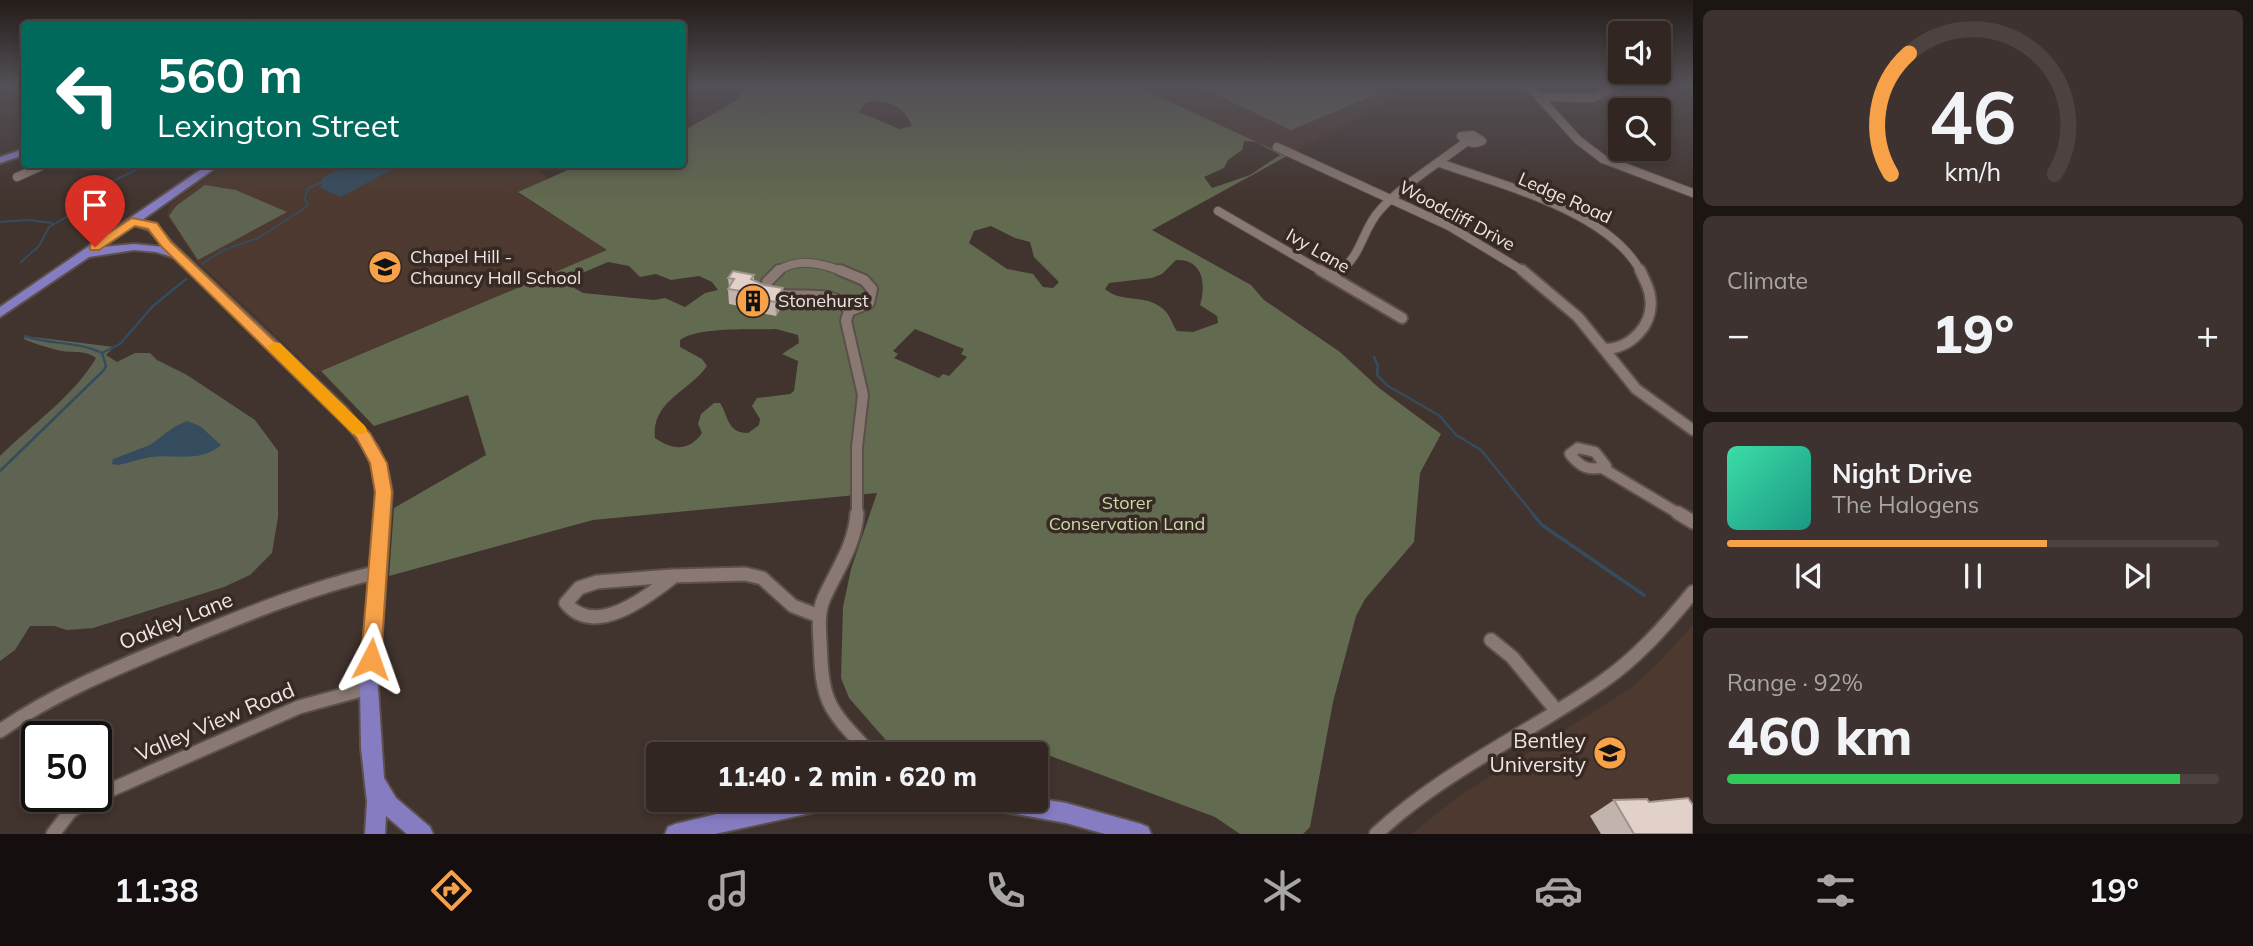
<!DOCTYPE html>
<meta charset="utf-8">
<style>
body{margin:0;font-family:Mulish,sans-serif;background:#3d322f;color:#f1f3f6;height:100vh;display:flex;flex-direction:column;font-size:26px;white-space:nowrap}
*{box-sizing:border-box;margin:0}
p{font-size:23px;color:#a8a5a5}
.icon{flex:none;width:38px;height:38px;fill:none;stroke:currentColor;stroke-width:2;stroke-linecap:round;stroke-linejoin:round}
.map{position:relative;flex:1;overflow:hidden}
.details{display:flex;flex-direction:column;gap:10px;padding:10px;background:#1b1513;width:560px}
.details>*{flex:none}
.guide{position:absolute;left:21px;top:21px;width:665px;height:147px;border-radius:7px;box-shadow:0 4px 10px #0003,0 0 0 2px #4c4340;background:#00695c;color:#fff;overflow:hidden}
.fabs{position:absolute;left:1608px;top:21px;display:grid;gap:14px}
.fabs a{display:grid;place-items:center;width:63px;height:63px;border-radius:7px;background:#312622;box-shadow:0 4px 10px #0003,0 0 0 2px #4c4340;font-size:35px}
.speed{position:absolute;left:21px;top:721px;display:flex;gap:14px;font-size:35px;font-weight:700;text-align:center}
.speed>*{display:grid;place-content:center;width:91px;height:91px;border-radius:50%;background:#312622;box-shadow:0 4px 10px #0003,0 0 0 2px #4c4340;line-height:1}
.speed .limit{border:4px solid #111;border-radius:10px;background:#fff;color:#111}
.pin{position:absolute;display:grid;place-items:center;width:60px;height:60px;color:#fff;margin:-72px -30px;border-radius:50% 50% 50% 0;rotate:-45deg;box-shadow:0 0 7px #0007}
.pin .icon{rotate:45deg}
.me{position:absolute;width:77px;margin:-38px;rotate:4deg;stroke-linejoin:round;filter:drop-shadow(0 0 5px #0008)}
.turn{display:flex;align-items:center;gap:24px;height:147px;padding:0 21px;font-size:32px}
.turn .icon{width:91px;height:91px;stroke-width:2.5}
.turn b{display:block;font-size:49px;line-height:60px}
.big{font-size:52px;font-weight:800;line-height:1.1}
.details .tile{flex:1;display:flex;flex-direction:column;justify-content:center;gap:10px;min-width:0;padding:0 24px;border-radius:10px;background:#3d322f}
.details .dial{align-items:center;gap:0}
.dial svg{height:182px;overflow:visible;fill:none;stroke:#4c4340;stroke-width:7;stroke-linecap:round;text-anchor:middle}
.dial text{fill:#f1f3f6;stroke:none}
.song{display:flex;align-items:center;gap:21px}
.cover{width:84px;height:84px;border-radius:10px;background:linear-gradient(135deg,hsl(160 70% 55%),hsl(170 70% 35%))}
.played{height:7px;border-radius:4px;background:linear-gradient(90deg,#f7a248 65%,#4c4340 65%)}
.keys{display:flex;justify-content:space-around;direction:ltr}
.heat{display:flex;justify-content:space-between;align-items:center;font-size:38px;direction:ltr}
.charge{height:10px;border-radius:5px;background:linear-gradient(90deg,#34c759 92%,#4c4340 0)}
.trip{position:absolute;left:646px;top:742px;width:402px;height:70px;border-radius:7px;background:#312622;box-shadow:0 4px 10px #0003,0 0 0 2px #4c4340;font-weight:800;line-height:70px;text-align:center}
.tab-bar{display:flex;height:112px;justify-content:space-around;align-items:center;background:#140f0e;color:#a8a5a5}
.tab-bar .icon{width:49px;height:49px}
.tab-bar .active{color:#f7a248}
.tab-bar b{font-size:32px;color:#f1f3f6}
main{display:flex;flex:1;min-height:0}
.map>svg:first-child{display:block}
.built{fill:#4d392f}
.green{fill:#5f6452}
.forest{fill:#626a4f;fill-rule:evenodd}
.water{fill:#354c5e}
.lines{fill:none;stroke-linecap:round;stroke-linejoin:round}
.stream-far2{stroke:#354c5e;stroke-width:2}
.stream-far1{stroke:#354c5e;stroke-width:2.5}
.stream{stroke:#354c5e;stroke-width:3.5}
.minor-far2-casing{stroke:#5b504a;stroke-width:10}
.minor-far1-casing{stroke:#5b504a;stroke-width:14}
.minor-casing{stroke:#5b504a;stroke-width:17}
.major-casing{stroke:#5b504a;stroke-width:4}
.minor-far2{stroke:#897972;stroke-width:8}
.minor-far1{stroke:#897972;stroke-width:10}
.minor{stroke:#897972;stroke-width:13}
.major{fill:#867cc2;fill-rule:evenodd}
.wall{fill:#c2b4ac}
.shaded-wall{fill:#9e928c}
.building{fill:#e2d1c8;stroke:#9e928c;stroke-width:2}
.route{fill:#f7a248;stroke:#a1692f;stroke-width:2}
.slow{fill:#f59e0b}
.labels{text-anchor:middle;stroke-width:7;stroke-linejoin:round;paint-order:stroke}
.street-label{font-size:18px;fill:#efe6e1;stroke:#372923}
.poi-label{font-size:18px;fill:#efe6e1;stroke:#372923;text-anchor:start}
.park-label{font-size:18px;fill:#ccdaa6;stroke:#372923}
.near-street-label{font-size:21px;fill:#efe6e1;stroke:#372923}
.near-poi-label{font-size:21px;fill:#efe6e1;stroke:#372923;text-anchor:end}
</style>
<main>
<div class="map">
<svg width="1693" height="834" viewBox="0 0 1693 834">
<rect width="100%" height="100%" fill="#41332d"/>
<!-- built -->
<path class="built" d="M1136,86H1378L1399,95L1287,156Z
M226,165H531L548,178L518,193L608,250L315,373L197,261L167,215L170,204Z
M1693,625V834H1411L1459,796L1631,688L1660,661Z"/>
<!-- green -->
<path class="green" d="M1198,86H1364L1380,93L1291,130Z
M205,185L236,190L287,212L198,260L169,216L176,206Z
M25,336L114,347L106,355L117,362L135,353H150L157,360L187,375L255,420L278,451V517L272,553L250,575L224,587L93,628L67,630L54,626H30L15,650L0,661V456C31,425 74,396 96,358C84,349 71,354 57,350C46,347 35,344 24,339Z"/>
<!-- forest -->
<path class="forest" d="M748,86H1136L1287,156L1152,230L1251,285L1264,300L1340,352L1379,388L1441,434L1420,473L1414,542L1365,599L1356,616L1333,702L1310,827L1303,834H1240L1215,817L1045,754L1013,751L995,754H898L849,698L841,678L843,607L851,569L877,493L593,520L389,576L394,508L486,455L468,395L374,426L321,371L607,250L518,192L579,165L682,164L683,131L736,101ZM872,101C892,101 904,107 912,126L900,129L859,112L865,103ZM1244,141L1256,142L1280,155L1250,175L1212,188L1204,177L1224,168L1228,160L1242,150ZM991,226L1015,238L1030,242L1034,257L1059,282L1053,288L1043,287L1033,274L1007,269L969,243L974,231ZM1176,260C1204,259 1206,285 1200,305L1217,316L1218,323L1193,332L1177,331C1171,323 1171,315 1162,308C1145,294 1120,303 1105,289L1109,283L1152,278L1162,274ZM608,262L629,266L640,277L656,274L671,280L699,276L712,282L718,290L705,293L685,307L665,298L654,300L583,293L569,285L573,277ZM776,329L798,335L799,343L782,354L798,361L794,391L790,394L757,398L752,406L760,419L759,425L748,433C727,433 729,417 720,403H714L701,414L698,424L702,433C689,452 672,450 655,438C651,401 690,391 707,366L702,359L680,347V340C699,326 752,330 776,329ZM915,329L964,349L961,354L967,357L949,376L943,374L939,378L894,358L898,354L893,351Z"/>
<!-- water -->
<path class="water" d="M348,165V164L400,165L341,197L321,188L322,178Z
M187,421L200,426L221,445C201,463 175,454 151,457C139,459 129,463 118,465L112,464L113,459L150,445L174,427Z"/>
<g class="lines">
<!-- stream-far2 -->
<path class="stream-far2" d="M0,222L29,220L52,223
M21,262L39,246L49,227L89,204L103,186L148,164
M202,264L224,250L258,238L302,210L308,205L305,199L307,189L320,183"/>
<!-- stream-far1 -->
<path class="stream-far1" d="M25,336C50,345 78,341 102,353
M1374,357L1378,366L1377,375L1388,386L1440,416L1456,435L1481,450L1534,515
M0,471L104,370L106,366L102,353L120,344L153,306L186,279"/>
<!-- stream -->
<path class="stream" d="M1532,513L1542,525L1644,595"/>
<defs>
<path id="minor-far2" d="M1528,86L1534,92
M1539,97L1578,140L1603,159L1693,193
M1539,97L1593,98L1617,86
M1473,135L1482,141C1473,145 1467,143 1461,136Z
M1277,147L1449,226L1525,272
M1440,163C1501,185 1609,211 1641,272
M17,177L46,164
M1218,211L1323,272
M776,272C798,257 821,263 844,272
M1338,272C1362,257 1362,229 1380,210C1401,186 1440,162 1466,142"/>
<path id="minor-far1" d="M779,270L767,282V292C792,302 833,285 849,311
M840,270L864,280L872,289L869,303L849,311
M1320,270L1402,318
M1522,270L1578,317L1636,389L1693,430
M1331,276L1341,270
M849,311L846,321L863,395L857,447V515
M1604,349C1631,349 1655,324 1650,296C1649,287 1644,279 1640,270
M1578,448L1595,452L1606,466C1590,472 1580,467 1570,454Z
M1604,469L1681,515"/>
<path id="minor" d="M857,513C855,546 837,569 824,598C818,612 819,626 820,641C822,705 828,708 871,754
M1678,513L1693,522
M673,577C646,598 594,638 566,603L579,588L597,582L671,576L745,574L762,578L793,606L819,616
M1491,640L1512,657L1556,710
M0,731C53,694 112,670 172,645C240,617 306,589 378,572
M53,834L69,813L83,802L299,707L369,688
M1376,834C1445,770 1526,735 1602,682C1637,658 1666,625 1693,592"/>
<path id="major" d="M24,149V155L0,163V157Z
M209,164H221L142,220L157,225L171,242L346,407L378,447L388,472L392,492L378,688L384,778L396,798L430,827L433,834H407L386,816L385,834H365L367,802L361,748L360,688L376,492L374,472L365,449L336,413L175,258L156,252L134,250L89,257L0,317V307ZM134,225L149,230L164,247L134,244L103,247Z
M1036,798L1066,803L1141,824L1148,827L1151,834H1105L1066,823L993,810L986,807L983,800H1036Z
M775,800H834L831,807L824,810L715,834H665L668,827L675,824Z"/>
</defs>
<!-- minor-far2 casing -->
<use href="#minor-far2" class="minor-far2-casing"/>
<!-- minor-far1 casing -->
<use href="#minor-far1" class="minor-far1-casing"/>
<!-- minor casing -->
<use href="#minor" class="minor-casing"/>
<!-- major casing -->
<use href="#major" class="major-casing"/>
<!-- minor-far2 -->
<use href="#minor-far2" class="minor-far2"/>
<!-- minor-far1 -->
<use href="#minor-far1" class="minor-far1"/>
<!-- minor -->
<use href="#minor" class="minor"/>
<!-- major -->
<use href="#major" class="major"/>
</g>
<!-- wall -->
<path class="wall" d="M754,275V281L784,303L776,316L741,309L740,306L729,304L728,289L729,286L728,278Z
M1614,800L1649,802L1693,834H1601L1590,816Z"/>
<!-- shaded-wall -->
<path class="shaded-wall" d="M783,288L784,303L776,316L775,302Z"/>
<!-- building -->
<path class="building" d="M733,271L754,275L751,279L764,285L783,288L775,302L739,294L741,291L728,289L734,279L728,278Z
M1688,798L1693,805V834H1634L1614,800L1647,799L1649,802Z"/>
<!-- sky -->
<linearGradient id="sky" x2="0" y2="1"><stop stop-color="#241c19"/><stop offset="0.42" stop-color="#545057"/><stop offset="1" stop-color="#545057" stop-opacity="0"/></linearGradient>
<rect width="1693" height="203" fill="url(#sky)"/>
<!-- route -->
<path class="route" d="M132,218L157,223L171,242L370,433L387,463L392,492L381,659L378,666L371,668L364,666L361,659L375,492L370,463L356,437L162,247L148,229L135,226L99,250H90V245Z"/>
<!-- slow -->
<path class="slow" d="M274,342L280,343L365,426L367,430L365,434H353L269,350L267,347Z"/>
<!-- icons -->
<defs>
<symbol id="school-disc" viewBox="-11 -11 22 22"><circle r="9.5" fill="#f7a248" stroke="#372923"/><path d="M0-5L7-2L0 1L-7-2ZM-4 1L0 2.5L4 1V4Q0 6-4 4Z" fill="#111"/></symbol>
<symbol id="building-disc" viewBox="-11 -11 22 22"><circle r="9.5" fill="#f7a248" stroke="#372923"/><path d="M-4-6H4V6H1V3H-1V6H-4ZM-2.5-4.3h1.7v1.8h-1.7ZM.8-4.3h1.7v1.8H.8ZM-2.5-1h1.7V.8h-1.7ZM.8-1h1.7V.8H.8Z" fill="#111"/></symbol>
<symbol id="university-disc" viewBox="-11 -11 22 22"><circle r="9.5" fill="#f7a248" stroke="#372923"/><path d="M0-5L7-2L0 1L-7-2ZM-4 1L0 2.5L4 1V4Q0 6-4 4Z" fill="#111"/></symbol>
</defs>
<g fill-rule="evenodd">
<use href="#school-disc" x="366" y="248" width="38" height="38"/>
<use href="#building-disc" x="734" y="282" width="38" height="38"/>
<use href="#university-disc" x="1591" y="734" width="38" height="38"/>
</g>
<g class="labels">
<!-- street labels -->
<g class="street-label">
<text transform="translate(1565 198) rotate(24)" y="6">Ledge Road</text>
<text transform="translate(1457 216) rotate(28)" y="6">Woodcliff Drive</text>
<text transform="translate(1318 251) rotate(30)" y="6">Ivy Lane</text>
</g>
<!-- poi labels -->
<g class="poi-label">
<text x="410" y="263">Chapel Hill -<tspan x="410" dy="21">Chauncy Hall School</tspan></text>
<text x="778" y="307">Stonehurst</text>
</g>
<!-- park labels -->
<g class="park-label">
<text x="1127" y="509">Storer<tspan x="1127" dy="21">Conservation Land</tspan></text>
</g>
<!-- near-street labels -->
<g class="near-street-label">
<text transform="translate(176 621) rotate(-22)" y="7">Oakley Lane</text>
<text transform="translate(215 722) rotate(-23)" y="7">Valley View Road</text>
</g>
<!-- near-poi labels -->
<g class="near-poi-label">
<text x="1586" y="748">Bentley<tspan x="1586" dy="24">University</tspan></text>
</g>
</g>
</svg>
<div class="fabs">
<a><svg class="icon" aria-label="sound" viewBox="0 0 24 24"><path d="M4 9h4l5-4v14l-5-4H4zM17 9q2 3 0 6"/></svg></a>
<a><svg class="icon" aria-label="search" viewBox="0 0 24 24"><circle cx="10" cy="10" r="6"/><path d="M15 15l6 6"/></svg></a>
</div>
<div class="speed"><div class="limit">50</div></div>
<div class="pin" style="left:95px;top:247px;background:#d93025"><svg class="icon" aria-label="arrive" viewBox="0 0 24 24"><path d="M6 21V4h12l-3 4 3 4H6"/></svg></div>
<svg class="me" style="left:371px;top:659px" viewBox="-20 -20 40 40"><path d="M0-17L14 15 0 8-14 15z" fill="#f7a248" stroke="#fff" stroke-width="4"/></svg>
<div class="trip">11:40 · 2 min · 620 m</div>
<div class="guide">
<div class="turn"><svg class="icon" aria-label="left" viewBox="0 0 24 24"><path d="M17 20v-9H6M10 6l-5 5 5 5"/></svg><div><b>560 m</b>Lexington Street</div></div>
</div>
</div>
<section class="details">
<div class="tile dial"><svg viewBox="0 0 100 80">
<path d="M14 69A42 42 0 1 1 86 69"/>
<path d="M14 69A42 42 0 0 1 22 16" stroke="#f7a248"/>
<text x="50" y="56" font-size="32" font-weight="700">46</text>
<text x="50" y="72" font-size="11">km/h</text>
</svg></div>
<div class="tile"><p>Climate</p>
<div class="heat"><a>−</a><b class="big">19°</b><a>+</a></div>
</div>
<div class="tile">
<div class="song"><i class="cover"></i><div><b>Night Drive</b><p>The Halogens</p></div></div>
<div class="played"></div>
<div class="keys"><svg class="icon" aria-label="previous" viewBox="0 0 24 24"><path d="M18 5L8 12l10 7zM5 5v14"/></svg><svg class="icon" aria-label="pause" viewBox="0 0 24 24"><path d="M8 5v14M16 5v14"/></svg><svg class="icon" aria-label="next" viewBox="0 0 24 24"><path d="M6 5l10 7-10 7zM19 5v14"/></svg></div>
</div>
<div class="tile"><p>Range · 92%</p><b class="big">460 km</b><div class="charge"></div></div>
</section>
</main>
<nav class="tab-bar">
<b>11:38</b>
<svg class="icon active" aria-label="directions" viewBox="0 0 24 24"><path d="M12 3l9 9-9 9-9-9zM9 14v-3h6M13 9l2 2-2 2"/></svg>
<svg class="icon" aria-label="music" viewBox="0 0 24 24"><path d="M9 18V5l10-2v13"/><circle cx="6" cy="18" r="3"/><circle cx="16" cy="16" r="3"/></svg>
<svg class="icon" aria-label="phone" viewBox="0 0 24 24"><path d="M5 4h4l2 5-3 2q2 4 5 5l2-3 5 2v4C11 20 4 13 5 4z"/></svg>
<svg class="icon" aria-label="climate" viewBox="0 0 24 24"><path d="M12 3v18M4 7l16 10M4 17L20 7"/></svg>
<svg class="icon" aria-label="car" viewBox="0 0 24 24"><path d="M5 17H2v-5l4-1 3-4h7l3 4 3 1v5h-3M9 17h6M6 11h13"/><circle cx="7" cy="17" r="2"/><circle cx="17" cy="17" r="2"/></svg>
<svg class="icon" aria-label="filters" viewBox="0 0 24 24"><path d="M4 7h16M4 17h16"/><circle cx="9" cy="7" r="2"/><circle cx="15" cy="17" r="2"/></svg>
<b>19°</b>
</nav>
